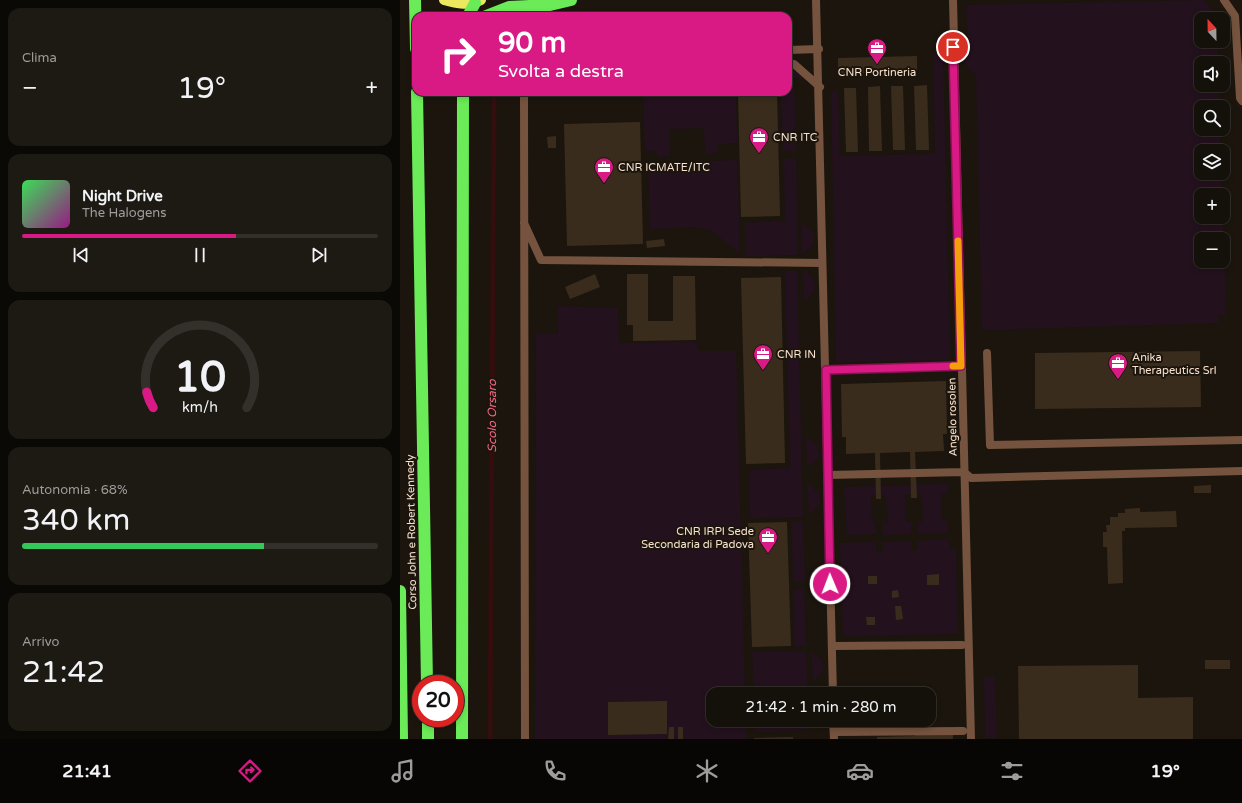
<!DOCTYPE html>
<html lang="it">
<meta charset="utf-8">
<style>
body{margin:0;font-family:"Varela Round",sans-serif;background:#1d1913;color:#f1f3f6;height:100vh;display:flex;flex-direction:column;font-size:15px;white-space:nowrap}
*{box-sizing:border-box;margin:0}
p{font-size:13px;color:#9d9d9c}
.icon{flex:none;width:22px;height:22px;fill:none;stroke:currentColor;stroke-width:2;stroke-linecap:round;stroke-linejoin:round}
.map{position:relative;flex:1;overflow:hidden}
.drawer{display:flex;flex-direction:column;gap:8px;padding:8px;background:#0b0906;width:400px}
.drawer>*{flex:none}
.top-card{position:absolute;left:12px;top:12px;width:380px;height:84px;border-radius:12px;box-shadow:0 2px 6px #0003,0 0 0 1px #33302b;background:#d91a84;color:#fff;overflow:hidden}
.needle{width:26px;rotate:338deg}
.tools{position:absolute;left:794px;top:12px;display:grid;gap:8px}
.tools a{display:grid;place-items:center;width:36px;height:36px;border-radius:8px;background:#14100a;box-shadow:0 2px 6px #0003,0 0 0 1px #33302b;font-size:20px}
.speed{position:absolute;left:12px;top:675px;display:flex;gap:8px;font-size:20px;font-weight:700;text-align:center}
.speed>*{display:grid;place-content:center;width:52px;height:52px;border-radius:50%;background:#14100a;box-shadow:0 2px 6px #0003,0 0 0 1px #33302b;line-height:1}
.speed .limit{border:6px solid #d22;background:#fff;color:#111}
.pin{position:absolute;display:grid;place-items:center;width:34px;height:34px;color:#fff;margin:-17px;border:2px solid #fff;border-radius:50%;box-shadow:0 1px 4px #0007}
.me{position:absolute;width:44px;margin:-22px;rotate:359deg;stroke-linejoin:round;filter:drop-shadow(0 0 3px #0008)}
.turn{display:flex;align-items:center;gap:14px;height:84px;padding:0 20px;font-size:18px}
.turn .icon{width:52px;height:52px;stroke-width:2.5}
.turn b{display:block;font-size:28px;line-height:34px}
.big{font-size:30px;font-weight:600;line-height:1.1}
.drawer .card{flex:1;display:flex;flex-direction:column;justify-content:center;gap:6px;min-width:0;padding:0 14px;border-radius:12px;background:#1d1913}
.drawer .dial{align-items:center;gap:0}
.dial svg{height:104px;overflow:visible;fill:none;stroke:#33302b;stroke-width:7;stroke-linecap:round;text-anchor:middle}
.dial text{fill:#f1f3f6;stroke:none}
.song{display:flex;align-items:center;gap:12px}
.cover{width:48px;height:48px;border-radius:6px;background:linear-gradient(135deg,hsl(130 70% 55%),hsl(310 70% 35%))}
.played{height:4px;border-radius:2px;background:linear-gradient(90deg,#d91a84 60%,#33302b 60%)}
.keys{display:flex;justify-content:space-around;direction:ltr}
.heat{display:flex;justify-content:space-between;align-items:center;font-size:22px;direction:ltr}
.charge{height:6px;border-radius:3px;background:linear-gradient(90deg,#34c759 68%,#33302b 0)}
.trip{position:absolute;left:306px;top:687px;width:230px;height:40px;border-radius:12px;background:#14100a;box-shadow:0 2px 6px #0003,0 0 0 1px #33302b;font-weight:600;line-height:40px;text-align:center}
.tab-bar{display:flex;height:64px;justify-content:space-around;align-items:center;background:#080604;color:#9d9d9c}
.tab-bar .icon{width:28px;height:28px}
.tab-bar .current{color:#d91a84}
.tab-bar b{font-size:18px;color:#f1f3f6}
main{display:flex;flex:1;min-height:0}
.map>svg:first-child{display:block}
.green{fill:#24111e;fill-rule:evenodd}
.lines{fill:none;stroke-linecap:round;stroke-linejoin:round}
.stream{stroke:#340e0e;stroke-width:5}
.building{fill:#3a2c1c}
.lane{stroke:#75533e;stroke-width:8}
.street{stroke:#75533e;stroke-width:8}
.primary{stroke:#ece961;stroke-width:10}
.highway{stroke:#6aeb57;stroke-width:12}
.route-casing{stroke:#8d1156;stroke-width:10}
.route{stroke:#d91a84;stroke-width:7}
.slow{stroke:#f59e0b;stroke-width:7}
.labels{text-anchor:middle;stroke-width:4;stroke-linejoin:round;paint-order:stroke}
.poi-label{font-size:11px;fill:#f9e2ce;stroke:#1b150d;text-anchor:start}
.street-label{font-size:11px;fill:#f9e2ce;stroke:#1b150d}
.water-label{font-size:12px;font-style:italic;fill:#ed6881;stroke:#1b150d}
</style>
<main>
<section class="drawer">
<div class="card"><p>Clima</p>
<div class="heat"><a>−</a><b class="big">19°</b><a>+</a></div>
</div>
<div class="card">
<div class="song"><i class="cover"></i><div><b>Night Drive</b><p>The Halogens</p></div></div>
<div class="played"></div>
<div class="keys"><svg class="icon" aria-label="previous" viewBox="0 0 24 24"><path d="M18 5L8 12l10 7zM5 5v14"/></svg><svg class="icon" aria-label="pause" viewBox="0 0 24 24"><path d="M8 5v14M16 5v14"/></svg><svg class="icon" aria-label="next" viewBox="0 0 24 24"><path d="M6 5l10 7-10 7zM19 5v14"/></svg></div>
</div>
<div class="card dial"><svg viewBox="0 0 100 80">
<path d="M14 69A42 42 0 1 1 86 69"/>
<path d="M14 69A42 42 0 0 1 9 57" stroke="#d91a84"/>
<text x="50" y="56" font-size="32" font-weight="700">10</text>
<text x="50" y="72" font-size="11">km/h</text>
</svg></div>
<div class="card"><p>Autonomia · 68%</p><b class="big">340 km</b><div class="charge"></div></div>
<div class="card"><p>Arrivo</p><b class="big">21:42</b></div>
</section>
<div class="map">
<svg width="842" height="739" viewBox="0 0 842 739">
<rect width="100%" height="100%" fill="#1b150d"/>
<!-- green -->
<path class="green" d="M804,0L816,15V19H801V41H817L818,63H801V85H818L819,107H801V129H820V151H801V173H821L822,195H801V217H823L826,315H818V323L582,330L576,75L563,61L562,42H568L566,5ZM801,239H823V261H801Z
M533,51H543L550,360L436,362L431,91H438L440,156L535,154Z
M407,70V78H394L396,151L383,152L381,92H388V71Z
M243,92H336L337,143L318,144V153L305,154L304,128L270,129V156L257,157V151H245Z
M396,158L398,255L346,256L345,223L385,221L384,159Z
M337,160L340,254L311,230L292,227L250,229L248,163Z
M402,222L414,234V244L402,255Z
M403,269L414,280L415,290L404,301Z
M385,271H397L403,517L350,518L349,470L390,468Z
M157,306L218,308L219,343L297,342L298,351H336L345,694H313V720H346V739H135L136,334H158Z
M406,437L418,447L419,457L407,468Z
M407,483L419,493L420,503L409,515Z
M548,484V493H541V521H548V533H518V522L523,521L522,494H505L506,522H511V534L483,535V523L488,522L486,495H471L472,522H475L476,534L447,535L444,487Z
M403,521L405,581H393L391,522Z
M549,539V550H556L558,634L443,636L440,543L476,542V553L483,552V542L511,541V551H518V541Z
M404,588L406,646L394,647L393,589Z
M406,651L408,694H354L352,652Z
M411,651L423,661L424,671L413,682Z
M584,677H595L597,738H585Z
M354,720H408L409,730L355,732Z"/>
<g class="lines">
<!-- stream -->
<path class="stream" d="M90,739L94,92"/>
</g>
<!-- building -->
<path class="building" d="M517,56V71L438,74V58Z
M527,85L529,150H516L514,86Z
M480,86L482,151H469L468,87Z
M491,86H503L505,150H493Z
M444,88H456L458,152H446Z
M377,92L380,216L341,217L338,93Z
M240,122L243,244L167,246L164,124Z
M156,136V148H148L147,137Z
M264,239L265,246L247,248L246,241Z
M195,274L200,287L170,299L165,287Z
M227,274H248V321H273V276H295L296,340L233,341V325H227Z
M381,277L385,463L346,464L341,278Z
M800,351L801,407L635,409V353Z
M546,381L547,434H543L544,451L515,452L517,498H511L510,452L480,453L481,499H476L475,453L446,454V437H442L441,384Z
M811,485V493H794V486Z
M740,508V512L776,511L777,527L725,528V531H722L723,583L708,584L707,547H703V532H707L706,525H710V517H718V513H725V509Z
M387,522L391,646L352,647L348,523Z
M539,574V585H527V575Z
M468,576H477V584H468Z
M498,590L499,597L492,598V591Z
M495,606H501L503,619L496,620Z
M466,617H475V625H467Z
M805,660H830V669H805Z
M738,665V698L793,697V739H619L618,666Z
M267,701V734L208,735V702Z
M269,727H274V739H268Z
M278,727H283V739H278Z
M515,734H553V739H477V737L515,736Z
M393,737V739H354V738Z"/>
<g class="lines">
<!-- lane -->
<path class="lane" d="M416,0L433,694
M553,0L571,739
M388,50L419,49
M388,64H394L420,87
M124,92L125,739
M124,223L141,260L422,263
M587,353L590,445L842,440
M426,370L561,366
M428,475L564,472L571,478L842,471
M432,646L562,645
M433,720L434,739
M434,732L563,731"/>
<!-- street -->
<path class="street" d="M824,0L835,16L840,98L842,101"/>
<!-- primary -->
<path class="primary" d="M44,0C57,4 69,6 81,0"/>
<!-- highway -->
<path class="highway" d="M15,0L16,49
M68,16L75,3
M86,16L109,7L150,5L171,0
M17,92L27,684
M0,591L2,739
M28,718V739
M62,739L63,92"/>
</g>
<g class="lines">
<defs>
<path id="route" d="M430,584L426,370L561,366L553,47"/>
</defs>
<!-- route casing -->
<use href="#route" class="route-casing"/>
<!-- route -->
<use href="#route" class="route"/>
<!-- slow -->
<path class="slow" d="M553,366H561L558,241"/>
</g>
<!-- icons -->
<defs>
<symbol id="office-pin" viewBox="-11 -11 22 30"><path d="M0 17L-7.5 6A9.5 9.5 0 1 1 7.5 6Z" fill="#d91a84" stroke="#1b150d"/><path d="M-6-3h4V-5.5h4V-3h4V5H-6ZM-1-4.5V-3h2v-1.5ZM-6 0V1H6V0Z" fill="#fff"/></symbol>
</defs>
<g fill-rule="evenodd">
<use href="#office-pin" x="466" y="37" width="22" height="30"/>
<use href="#office-pin" x="348" y="126" width="22" height="30"/>
<use href="#office-pin" x="193" y="156" width="22" height="30"/>
<use href="#office-pin" x="352" y="343" width="22" height="30"/>
<use href="#office-pin" x="707" y="352" width="22" height="30"/>
<use href="#office-pin" x="357" y="526" width="22" height="30"/>
</g>
<g class="labels">
<!-- poi labels -->
<g class="poi-label">
<text x="477" y="76" text-anchor="middle">CNR Portineria</text>
<text x="373" y="141">CNR ITC</text>
<text x="218" y="171">CNR ICMATE/ITC</text>
<text x="377" y="358">CNR IN</text>
<text x="732" y="361">Anika<tspan x="732" dy="13">Therapeutics Srl</tspan></text>
<text x="354" y="535" text-anchor="end">CNR IRPI Sede<tspan x="354" dy="13">Secondaria di Padova</tspan></text>
</g>
<!-- street labels -->
<g class="street-label">
<text transform="translate(552 417) rotate(-91)" y="4">Angelo rosolen</text>
<text transform="translate(11 532) rotate(-91)" y="4">Corso John e Robert Kennedy</text>
</g>
<!-- water labels -->
<g class="water-label">
<text transform="translate(92 416) rotate(-90)" y="4">Scolo Orsaro</text>
</g>
</g>
</svg>
<div class="tools">
<a><svg class="needle" viewBox="-14 -14 28 28"><path d="M0-13l5 13h-10z" fill="#e53935"/><path d="M0 13l5-13h-10z" fill="#9d9d9c"/></svg></a>
<a><svg class="icon" aria-label="sound" viewBox="0 0 24 24"><path d="M4 9h4l5-4v14l-5-4H4zM17 9q2 3 0 6"/></svg></a>
<a><svg class="icon" aria-label="search" viewBox="0 0 24 24"><circle cx="10" cy="10" r="6"/><path d="M15 15l6 6"/></svg></a>
<a><svg class="icon" aria-label="layers" viewBox="0 0 24 24"><path d="M12 4l9 5-9 5-9-5zM3 14l9 5 9-5"/></svg></a>
<a>+</a>
<a>−</a>
</div>
<div class="speed"><div class="limit">20</div></div>
<div class="pin" style="left:553px;top:47px;background:#d93025"><svg class="icon" aria-label="arrive" viewBox="0 0 24 24"><path d="M6 21V4h12l-3 4 3 4H6"/></svg></div>
<svg class="me" style="left:430px;top:584px" viewBox="-20 -20 40 40"><circle r="17" fill="#d91a84" stroke="#fff" stroke-width="3"/><path d="M0-11L8 9 0 5-8 9z" fill="#fff"/></svg>
<div class="trip">21:42 · 1 min · 280 m</div>
<div class="top-card">
<div class="turn"><svg class="icon" aria-label="right" viewBox="0 0 24 24"><path d="M7 20v-9h11M14 6l5 5-5 5"/></svg><div><b>90 m</b>Svolta a destra</div></div>
</div>
</div>
</main>
<nav class="tab-bar">
<b>21:41</b>
<svg class="icon current" aria-label="directions" viewBox="0 0 24 24"><path d="M12 3l9 9-9 9-9-9zM9 14v-3h6M13 9l2 2-2 2"/></svg>
<svg class="icon" aria-label="music" viewBox="0 0 24 24"><path d="M9 18V5l10-2v13"/><circle cx="6" cy="18" r="3"/><circle cx="16" cy="16" r="3"/></svg>
<svg class="icon" aria-label="phone" viewBox="0 0 24 24"><path d="M5 4h4l2 5-3 2q2 4 5 5l2-3 5 2v4C11 20 4 13 5 4z"/></svg>
<svg class="icon" aria-label="climate" viewBox="0 0 24 24"><path d="M12 3v18M4 7l16 10M4 17L20 7"/></svg>
<svg class="icon" aria-label="car" viewBox="0 0 24 24"><path d="M5 17H2v-5l4-1 3-4h7l3 4 3 1v5h-3M9 17h6M6 11h13"/><circle cx="7" cy="17" r="2"/><circle cx="17" cy="17" r="2"/></svg>
<svg class="icon" aria-label="filters" viewBox="0 0 24 24"><path d="M4 7h16M4 17h16"/><circle cx="9" cy="7" r="2"/><circle cx="15" cy="17" r="2"/></svg>
<b>19°</b>
</nav>
